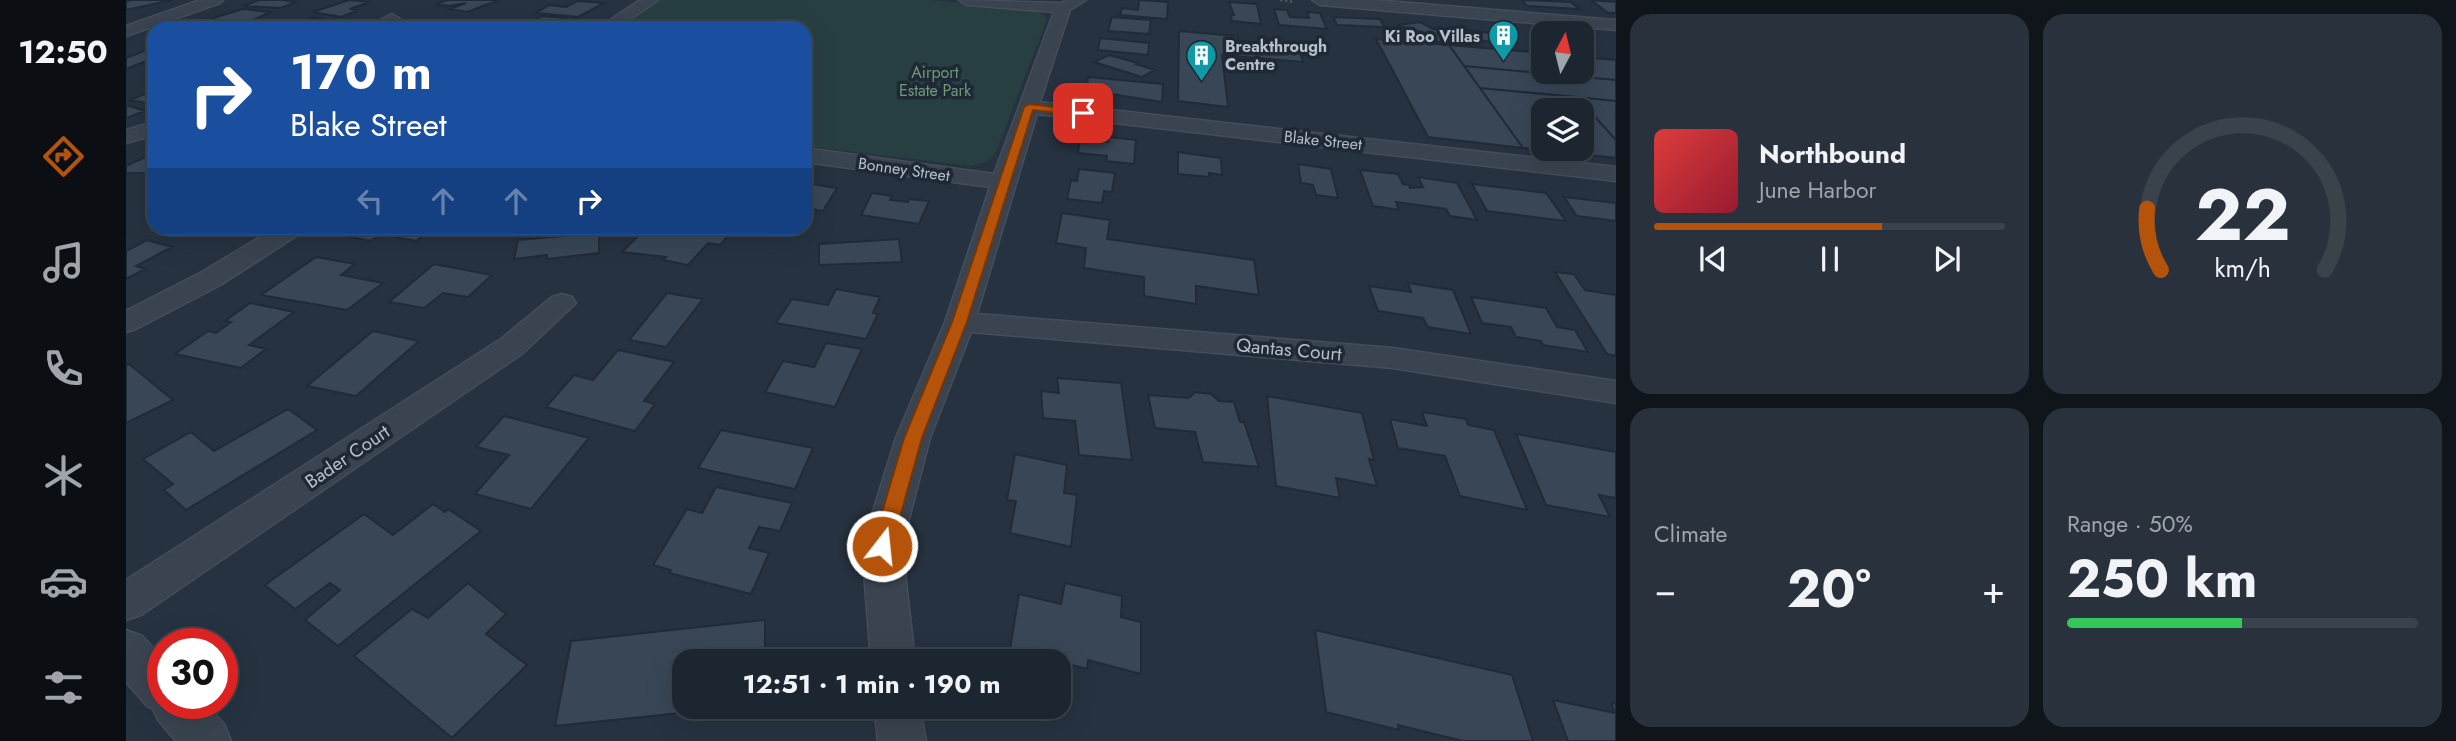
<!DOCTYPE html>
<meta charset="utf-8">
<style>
body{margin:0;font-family:Jost,sans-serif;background:#29323c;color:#f1f3f6;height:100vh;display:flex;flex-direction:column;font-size:26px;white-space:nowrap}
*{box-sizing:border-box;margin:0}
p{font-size:23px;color:#a0a5ab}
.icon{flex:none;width:38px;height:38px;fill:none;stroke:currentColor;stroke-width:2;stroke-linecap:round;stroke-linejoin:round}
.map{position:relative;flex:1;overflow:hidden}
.sheet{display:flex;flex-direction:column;gap:14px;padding:14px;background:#0f151a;width:840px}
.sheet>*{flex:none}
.top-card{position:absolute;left:21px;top:21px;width:665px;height:214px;border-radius:21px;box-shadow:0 7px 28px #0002,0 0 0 2px #3a434c;background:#1a4fa0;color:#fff;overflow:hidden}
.needle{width:46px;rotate:7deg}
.buttons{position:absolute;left:1405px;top:21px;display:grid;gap:14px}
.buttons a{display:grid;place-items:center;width:63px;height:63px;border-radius:14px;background:#1c2630;box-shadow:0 7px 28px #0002,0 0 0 2px #3a434c;font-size:35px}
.speed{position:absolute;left:21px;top:628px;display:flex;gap:14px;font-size:35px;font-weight:700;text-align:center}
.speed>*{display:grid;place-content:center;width:91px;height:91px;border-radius:50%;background:#1c2630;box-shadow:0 7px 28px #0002,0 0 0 2px #3a434c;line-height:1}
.speed .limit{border:10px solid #d22;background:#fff;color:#111}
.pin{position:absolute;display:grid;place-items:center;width:60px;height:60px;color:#fff;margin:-30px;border-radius:14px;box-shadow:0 4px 10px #0006}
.me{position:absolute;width:77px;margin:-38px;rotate:16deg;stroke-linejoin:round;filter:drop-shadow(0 0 5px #0008)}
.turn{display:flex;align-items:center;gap:24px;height:147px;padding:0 28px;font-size:32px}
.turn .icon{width:91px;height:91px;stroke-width:2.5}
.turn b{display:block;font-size:49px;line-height:60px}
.lanes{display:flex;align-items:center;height:66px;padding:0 28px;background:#0003;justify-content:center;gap:35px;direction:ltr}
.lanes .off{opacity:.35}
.big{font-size:52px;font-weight:700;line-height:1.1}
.sheet .card{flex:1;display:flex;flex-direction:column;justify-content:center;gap:10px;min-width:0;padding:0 24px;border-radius:21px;background:#29323c}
.sheet .dial{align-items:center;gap:0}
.dial svg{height:182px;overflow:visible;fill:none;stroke:#3a434c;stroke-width:7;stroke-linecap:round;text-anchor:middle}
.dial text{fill:#f1f3f6;stroke:none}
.song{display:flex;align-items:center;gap:21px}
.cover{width:84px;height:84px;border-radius:10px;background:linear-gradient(135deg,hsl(0 70% 55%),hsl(350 70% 35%))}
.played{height:7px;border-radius:4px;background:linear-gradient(90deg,#b45309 65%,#3a434c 65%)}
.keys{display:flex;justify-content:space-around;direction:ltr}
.heat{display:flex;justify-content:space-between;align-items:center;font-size:38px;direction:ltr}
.charge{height:10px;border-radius:5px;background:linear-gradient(90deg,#34c759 50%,#3a434c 0)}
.sheet .tiles{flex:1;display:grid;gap:14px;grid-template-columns:repeat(2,1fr)}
.trip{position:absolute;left:546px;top:649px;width:399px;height:70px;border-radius:21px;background:#1c2630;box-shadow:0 7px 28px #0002,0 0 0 2px #3a434c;font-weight:700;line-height:70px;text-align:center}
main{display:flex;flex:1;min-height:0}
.tab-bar{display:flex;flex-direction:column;width:126px;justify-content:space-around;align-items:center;background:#0b0f13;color:#a0a5ab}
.tab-bar .icon{width:49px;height:49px}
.tab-bar .current{color:#b45309}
.tab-bar b{font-size:32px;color:#f1f3f6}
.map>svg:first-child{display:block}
.green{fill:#283f41}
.building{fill:#384656;stroke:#212b37;stroke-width:2;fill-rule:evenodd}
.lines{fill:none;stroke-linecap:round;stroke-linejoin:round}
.street-casing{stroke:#444d59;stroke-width:3}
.path{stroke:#415859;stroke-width:2.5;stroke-dasharray:2.5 2.5;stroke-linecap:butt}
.street{fill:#3a4450;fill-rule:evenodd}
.route{fill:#b45309;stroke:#753606;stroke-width:2}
.labels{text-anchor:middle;stroke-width:7;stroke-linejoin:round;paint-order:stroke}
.far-poi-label{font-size:16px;font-weight:bold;fill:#b7bfca;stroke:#1f2935;text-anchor:end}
.far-park-label{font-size:16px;fill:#6e9a77;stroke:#1f2935}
.far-street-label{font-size:16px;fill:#b7bfca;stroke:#1f2935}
.street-label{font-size:19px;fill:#b7bfca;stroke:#1f2935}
</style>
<main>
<nav class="tab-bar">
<b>12:50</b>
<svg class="icon current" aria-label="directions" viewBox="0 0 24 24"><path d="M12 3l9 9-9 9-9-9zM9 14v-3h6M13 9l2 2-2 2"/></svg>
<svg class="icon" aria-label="music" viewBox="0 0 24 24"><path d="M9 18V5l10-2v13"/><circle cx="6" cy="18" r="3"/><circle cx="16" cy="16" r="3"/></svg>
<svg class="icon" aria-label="phone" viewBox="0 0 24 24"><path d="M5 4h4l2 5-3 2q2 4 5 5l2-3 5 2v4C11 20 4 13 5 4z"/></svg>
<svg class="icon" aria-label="climate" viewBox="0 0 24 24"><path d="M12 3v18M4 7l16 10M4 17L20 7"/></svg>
<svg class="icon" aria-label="car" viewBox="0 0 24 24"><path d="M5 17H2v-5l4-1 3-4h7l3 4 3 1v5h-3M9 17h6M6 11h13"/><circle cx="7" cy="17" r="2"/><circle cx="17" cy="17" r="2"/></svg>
<svg class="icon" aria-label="filters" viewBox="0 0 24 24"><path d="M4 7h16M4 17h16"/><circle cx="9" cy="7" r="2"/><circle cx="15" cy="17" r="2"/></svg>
</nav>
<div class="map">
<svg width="1490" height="741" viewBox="0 0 1490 741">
<rect width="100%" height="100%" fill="#263240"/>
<!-- green -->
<path class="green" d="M535,0H804L902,9L912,11L921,19L870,152L862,161L845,166L679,146V28H492Z"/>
<!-- building -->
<path class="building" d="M5,0H46L0,10V2Z
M133,0H156L170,2L155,8L118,6Z
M223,0L244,2L224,9L233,10L215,17L187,12Z
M321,0H373L341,12L324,9L340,3L323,6L310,4Z
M1013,0L1042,2L1041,19L994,15L996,8L1012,10Z
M1396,0L1445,2L1453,9L1401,6Z
M1465,0L1490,2V13H1482Z
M451,1L478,3L452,17L410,13L423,5L440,7Z
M1103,2L1131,4L1135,24L1106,21L1105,15H1108Z
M117,9L144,12L110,28L68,24Z
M1148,9L1161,10L1164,17L1183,18L1181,12L1194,13L1201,29L1153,25Z
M416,16L438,18L429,23L441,24L434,28H381L390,23L401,24Z
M986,17L1025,20L1023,34L982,31Z
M1207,17L1254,19L1258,27L1211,25Z
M187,18L206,20L188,28H164Z
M310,20L347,24L339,28L299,26Z
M1294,22L1307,29H1313L1335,41L1307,42L1273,25Z
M1335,29L1378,35L1386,43L1343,40Z
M1053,31L1111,36L1112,41L1172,46L1177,62L1096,55L1102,107L1052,101Z
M974,38L1023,43L1022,55L972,50Z
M1250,39L1323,45L1397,148L1302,137Z
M1323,45L1418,53V72H1456V57L1490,60V80L1338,66Z
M21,50L28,51V58L0,69V58Z
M983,55L1012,63L1010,64L1029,70L1016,77L968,62Z
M1338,66L1490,80V101L1354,88Z
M962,77L1037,84L1036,102L978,93L979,88L961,86Z
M1354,88L1451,97L1490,140V158L1397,148ZM1418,110H1456V149H1418Z
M28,90L26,104L4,100Z
M1451,97L1490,101V140Z
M0,105L19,111L0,118Z
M983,137L1010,140L1008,164L980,161L981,156L952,153L954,138L982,142Z
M1052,152L1095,158L1096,175L1083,173V177L1052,174Z
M28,153V173H0V166Z
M1172,164L1205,169L1212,198L1190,195L1187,185L1175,183Z
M953,169L989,173L986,192L978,191L976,203L941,199L945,180L951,181Z
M1234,170L1272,174L1277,184L1283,185L1284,188L1297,187L1292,177L1331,183L1351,220L1324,216L1320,209L1270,202L1273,210L1247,206Z
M679,183L711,188L697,211L679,208Z
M1346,184L1420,193L1440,221L1361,211Z
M746,193L766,196L764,200L782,202L783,199L803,201L793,224L735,215Z
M1438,197L1490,203V221L1451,216Z
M936,213L984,220L981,239L1128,260L1133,295L1070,286V304L1018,296V277L958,268L960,248L930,243Z
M38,228H97L83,236Z
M238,228H308L290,241L254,234L245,241L225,237Z
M548,228H577L605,232L594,245L582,243L562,265L537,260L540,257L496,252L516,232L540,236Z
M473,233V253L421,259V255L388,259L392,240Z
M773,239L776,262L693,265V244Z
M21,240L46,247L10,266L19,269L0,279V251Z
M190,257L229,264L215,275L257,283L221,310L135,295Z
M308,264L366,275L342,297L317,293L298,308L263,302Z
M1429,272L1448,274L1459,290L1490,295V356L1481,354Z
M1282,283L1327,290L1345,334L1302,327L1297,318L1252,311L1243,286L1285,292Z
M710,289L754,297L747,313L752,314L740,339L650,323L666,299L702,305Z
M541,293L577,299L540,347L503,340Z
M1345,297L1420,308L1431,327L1449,330L1462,352L1417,345L1415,341L1390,337L1385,327L1356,323Z
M124,303L168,312L123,345L140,349L115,368L49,354L82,331L90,333L105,322L99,321Z
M247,331L293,341L230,396L181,386Z
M700,343L736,349L709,407L639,392L657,361L688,367Z
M492,350L548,362L518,401L529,404L509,431L420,407L448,375L467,380Z
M3,364L47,400L0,423V365Z
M931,378L995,383L1006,460L953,455L949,421L917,418L915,391L933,393Z
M1069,392L1085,394L1093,401L1108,402L1114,422H1118L1133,467L1077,462L1069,432L1029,428L1022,395L1063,398Z
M1141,396L1236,413L1248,460L1243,459L1251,486L1210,478L1214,498L1150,486Z
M162,409L191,430L60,510L38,490L47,484L17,459L65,432L88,451Z
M1296,412L1340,419L1342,425L1368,430L1401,510L1334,496L1319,456L1272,448L1264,419L1301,426Z
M378,416L463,438L405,509L349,494L383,455L350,447Z
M595,430L687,448L669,489L572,468Z
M1390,434L1490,452V498L1473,495L1484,517L1420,505Z
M889,454L941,465L938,493L951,495L945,547L884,533L890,501L881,500Z
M590,487L666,503L654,531L633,527L623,548L643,553L625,594L543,573L545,570L527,565L561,509L576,513Z
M307,504L319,512L322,509L355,531L212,646L179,620L214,590L204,583L169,609L139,585L238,514L267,535Z
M342,583L380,614L360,634L401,665L326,738L228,656L286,609L302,618Z
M939,583L996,596L995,617L1015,622V674L962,660L961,669L884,649L893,594L935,604Z
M639,620V662H558V707H585L584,710L429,726L445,641Z
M1189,630L1386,675L1407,741H1337L1272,725L1273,730L1200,712Z
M1427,700L1489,713L1485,703L1490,704V741H1442Z"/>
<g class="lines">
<defs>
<path id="street" d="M74,0H97L94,3L0,36V26Z
M514,0H532L491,28H472Z
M833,0L935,3L941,0H960L944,10L914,102L1490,167V181L911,114L851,314L1267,348L1490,381V403L1267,368L845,332L804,438L776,546L789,662H745L736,546L770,438L819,322L864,187L679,162V148L868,174L928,12L841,5Z
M1186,0H1248L1490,20V30L1194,5Z
M266,14L274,19C264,30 251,28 238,28Z
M28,122V135L0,143V130Z
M149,228H179L175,233L96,284L10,329L0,332V311L76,272Z
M436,294L446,297L450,303L397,353L15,615L0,620V580L375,339L426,297Z
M0,630L16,636L37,658V704H79L98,724L105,741H50L32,720L27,709L21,706L0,682Z
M748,707H794L800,741H752Z"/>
</defs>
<!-- street casing -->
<use href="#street" class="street-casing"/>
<!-- path -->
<path class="path" d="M1154,0L1168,2"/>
<!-- street -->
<use href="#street" class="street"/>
</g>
<!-- route -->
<path class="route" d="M903,104L957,110L962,113L957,116L907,110L841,322L796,438L766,546L763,552L756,554L749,552L746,546L778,438L826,322L898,107Z"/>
<!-- icons -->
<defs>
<symbol id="building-pin" viewBox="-11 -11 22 30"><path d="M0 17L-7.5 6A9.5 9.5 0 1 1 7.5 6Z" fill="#0f9aa8" stroke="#1f2935"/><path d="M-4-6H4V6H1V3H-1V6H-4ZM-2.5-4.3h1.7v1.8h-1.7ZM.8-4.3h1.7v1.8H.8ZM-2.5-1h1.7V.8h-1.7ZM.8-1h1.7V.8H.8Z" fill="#fff"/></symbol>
</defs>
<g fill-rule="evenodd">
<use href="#building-pin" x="1360" y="18" width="35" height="47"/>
<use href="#building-pin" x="1058" y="38" width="35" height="47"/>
</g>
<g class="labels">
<!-- far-poi labels -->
<g class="far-poi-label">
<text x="1354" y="42">Ki Roo Villas</text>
<text x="1099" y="52" text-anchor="start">Breakthrough<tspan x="1099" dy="18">Centre</tspan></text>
</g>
<!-- far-park labels -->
<g class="far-park-label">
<text x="809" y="78">Airport<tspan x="809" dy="18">Estate Park</tspan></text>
</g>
<!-- far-street labels -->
<g class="far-street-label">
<text transform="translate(1197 140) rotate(6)" y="6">Blake Street</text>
<text transform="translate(778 169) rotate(8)" y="6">Bonney Street</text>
</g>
<!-- street labels -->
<g class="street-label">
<text transform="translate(1163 349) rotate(5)" y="7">Qantas Court</text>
<text transform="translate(221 456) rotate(-34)" y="7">Bader Court</text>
</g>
</g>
</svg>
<div class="buttons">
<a><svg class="needle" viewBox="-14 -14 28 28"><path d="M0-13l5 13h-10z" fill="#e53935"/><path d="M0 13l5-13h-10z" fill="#a0a5ab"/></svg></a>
<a><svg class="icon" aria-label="layers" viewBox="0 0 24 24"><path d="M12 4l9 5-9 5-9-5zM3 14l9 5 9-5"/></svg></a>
</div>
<div class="speed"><div class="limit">30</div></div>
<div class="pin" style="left:957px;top:113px;background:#d93025"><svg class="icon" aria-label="arrive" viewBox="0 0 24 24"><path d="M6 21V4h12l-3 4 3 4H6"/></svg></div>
<svg class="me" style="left:756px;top:546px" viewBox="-20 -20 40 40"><circle r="17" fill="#b45309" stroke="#fff" stroke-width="3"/><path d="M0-11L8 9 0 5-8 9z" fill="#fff"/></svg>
<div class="trip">12:51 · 1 min · 190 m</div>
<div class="top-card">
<div class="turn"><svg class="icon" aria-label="right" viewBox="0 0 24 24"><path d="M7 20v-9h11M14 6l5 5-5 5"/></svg><div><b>170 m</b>Blake Street</div></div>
<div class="lanes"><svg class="icon off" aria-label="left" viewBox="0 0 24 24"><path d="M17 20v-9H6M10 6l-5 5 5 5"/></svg><svg class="icon off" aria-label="ahead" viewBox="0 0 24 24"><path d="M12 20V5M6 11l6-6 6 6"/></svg><svg class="icon off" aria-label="ahead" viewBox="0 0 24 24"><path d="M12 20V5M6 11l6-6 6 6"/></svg><svg class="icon" aria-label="right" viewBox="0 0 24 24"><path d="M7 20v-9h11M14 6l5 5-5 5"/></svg></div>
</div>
</div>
<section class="sheet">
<div class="tiles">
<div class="card">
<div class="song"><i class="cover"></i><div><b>Northbound</b><p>June Harbor</p></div></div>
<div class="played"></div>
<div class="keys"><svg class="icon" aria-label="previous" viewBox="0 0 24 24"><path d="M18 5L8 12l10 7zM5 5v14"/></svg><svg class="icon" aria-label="pause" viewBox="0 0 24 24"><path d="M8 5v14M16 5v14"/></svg><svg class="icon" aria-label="next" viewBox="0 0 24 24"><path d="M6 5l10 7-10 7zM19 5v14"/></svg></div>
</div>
<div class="card dial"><svg viewBox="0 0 100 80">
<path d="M14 69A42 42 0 1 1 86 69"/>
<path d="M14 69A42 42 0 0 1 8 42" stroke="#b45309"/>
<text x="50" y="56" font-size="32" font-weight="700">22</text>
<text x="50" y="72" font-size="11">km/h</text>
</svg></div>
<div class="card"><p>Climate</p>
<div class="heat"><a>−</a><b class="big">20°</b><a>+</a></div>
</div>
<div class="card"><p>Range · 50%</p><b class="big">250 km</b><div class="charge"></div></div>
</div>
</section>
</main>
